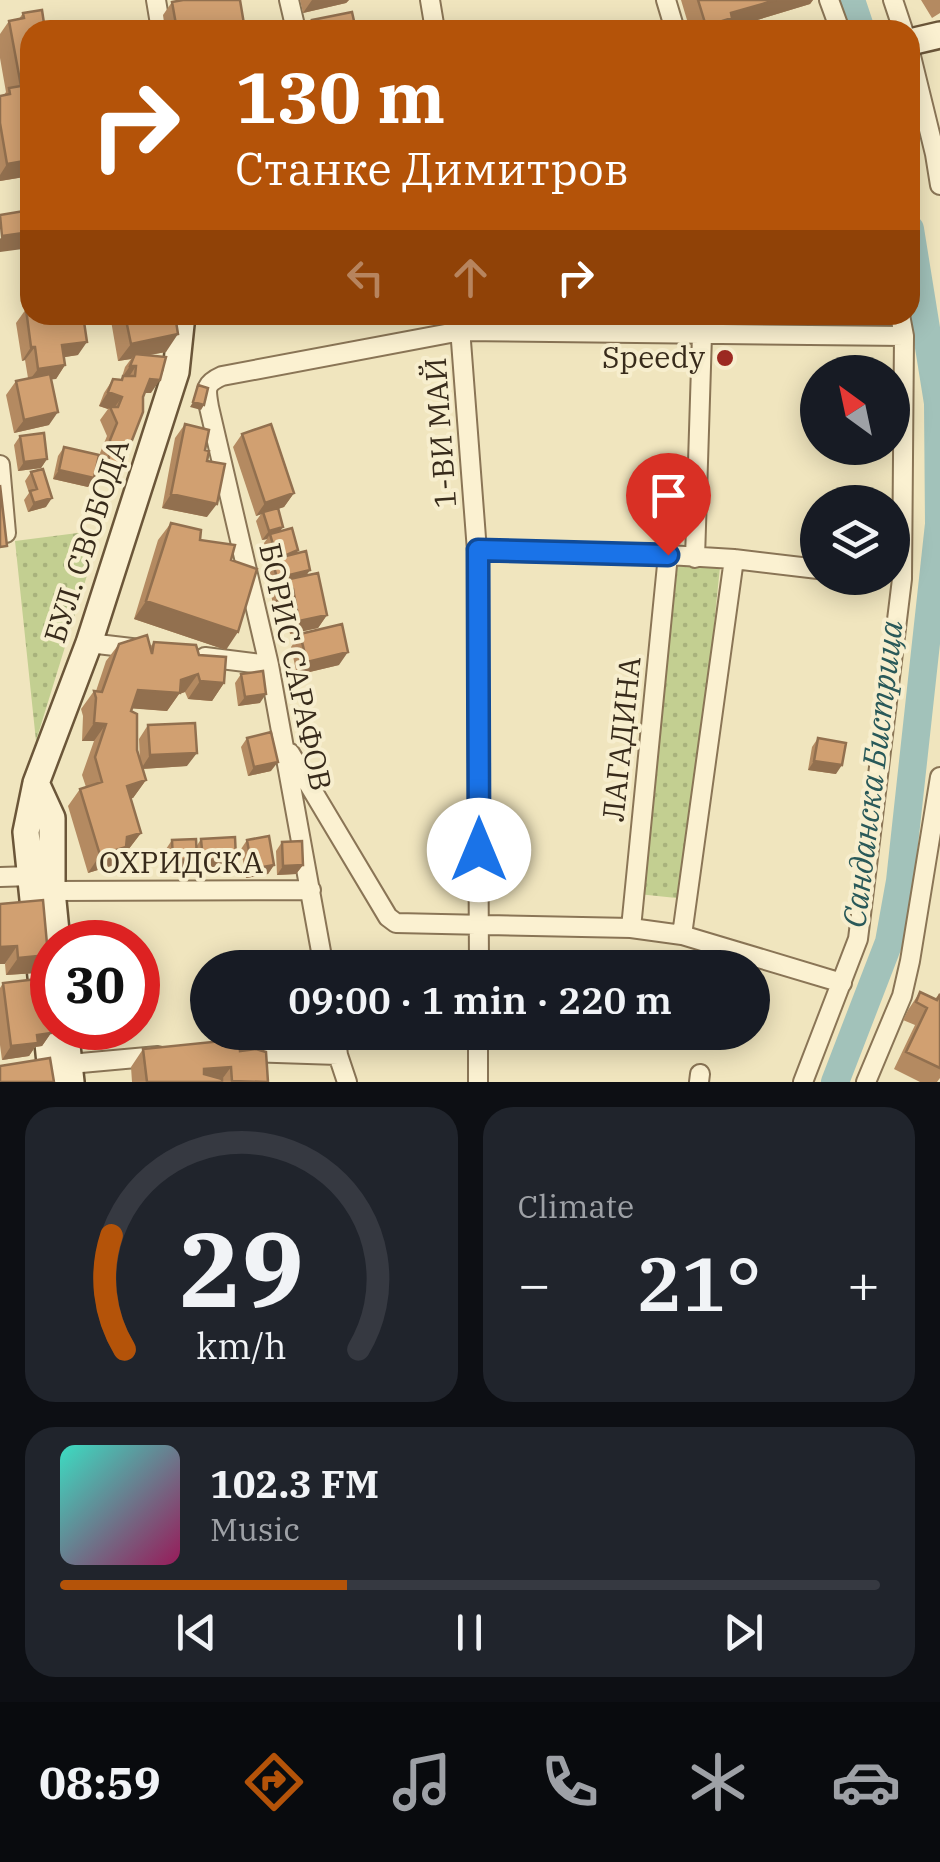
<!DOCTYPE html>
<meta charset="utf-8">
<style>
body{margin:0;font-family:"IBM Plex Serif",serif;background:#20242c;color:#f1f3f6;height:100vh;display:flex;flex-direction:column;font-size:38px;white-space:nowrap}
*{box-sizing:border-box;margin:0}
p{font-size:32px;color:#9ea1a6}
.icon{flex:none;width:55px;height:55px;fill:none;stroke:currentColor;stroke-width:2;stroke-linecap:round;stroke-linejoin:round}
.map{position:relative;height:1082px;overflow:hidden}
.side{display:flex;flex-direction:column;gap:25px;padding:25px;background:#0d0f14;flex:1}
.side>*{flex:none}
.guide{position:absolute;left:20px;top:20px;width:900px;height:305px;border-radius:30px;box-shadow:0 5px 25px #0003;background:#b45309;color:#fff;overflow:hidden}
.needle{width:65px;rotate:327deg}
.controls{position:absolute;left:800px;top:355px;display:grid;gap:20px}
.controls a{display:grid;place-items:center;width:110px;height:110px;border-radius:50%;background:#171b24;box-shadow:0 5px 25px #0003;font-size:50px}
.speed{position:absolute;left:30px;top:920px;display:flex;gap:20px;font-size:50px;font-weight:700;text-align:center}
.speed>*{display:grid;place-content:center;width:130px;height:130px;border-radius:50%;background:#171b24;box-shadow:0 5px 25px #0003;line-height:1}
.speed .limit{border:15px solid #d22;background:#fff;color:#111}
.pin{position:absolute;display:grid;place-items:center;width:85px;height:85px;color:#fff;margin:-102px -42px;border-radius:50% 50% 50% 0;rotate:-45deg;box-shadow:0 0 10px #0007}
.pin .icon{rotate:45deg}
.me{position:absolute;width:110px;margin:-55px;rotate:0deg;stroke-linejoin:round;filter:drop-shadow(0 0 8px #0008)}
.turn{display:flex;align-items:center;gap:35px;height:210px;padding:0 50px;font-size:45px}
.turn .icon{width:130px;height:130px;stroke-width:2.5}
.turn b{display:block;font-size:70px;line-height:85px}
.lanes{display:flex;align-items:center;height:95px;padding:0 50px;background:#0003;justify-content:center;gap:50px;direction:ltr}
.lanes .off{opacity:.35}
.big{font-size:75px;font-weight:600;line-height:1.1}
.side .card{flex:1;display:flex;flex-direction:column;justify-content:center;gap:15px;min-width:0;padding:0 35px;border-radius:30px;background:#20242c}
.side .dial{align-items:center;gap:0}
.dial svg{height:260px;overflow:visible;fill:none;stroke:#363941;stroke-width:7;stroke-linecap:round;text-anchor:middle}
.dial text{fill:#f1f3f6;stroke:none}
.song{display:flex;align-items:center;gap:30px}
.cover{width:120px;height:120px;border-radius:15px;background:linear-gradient(135deg,hsl(170 70% 55%),hsl(330 70% 35%))}
.played{height:10px;border-radius:5px;background:linear-gradient(90deg,#b45309 35%,#363941 35%)}
.keys{display:flex;justify-content:space-around;direction:ltr}
.heat{display:flex;justify-content:space-between;align-items:center;font-size:55px;direction:ltr}
.side .tiles{flex:1;display:grid;gap:25px;grid-template-columns:1fr 1fr}
.card:last-child{grid-column:span 2}
.trip{position:absolute;left:190px;top:950px;width:580px;height:100px;border-radius:50px;background:#171b24;box-shadow:0 5px 25px #0003;font-weight:600;line-height:100px;text-align:center}
.menu{display:flex;height:160px;justify-content:space-around;align-items:center;background:#090b0e;color:#9ea1a6}
.menu .icon{width:70px;height:70px}
.menu .current{color:#b45309}
.menu b{font-size:45px;color:#f1f3f6}
.map>svg:first-child{display:block}
.grass{fill:url(#grass-dots)}
.lines{fill:none;stroke-linecap:round;stroke-linejoin:round}
.river{stroke:#a2c2ba;stroke-width:28}
.street-casing{stroke:#8a7556;stroke-width:22}
.secondary-casing{stroke:#6b5639;stroke-width:30}
.street{stroke:#fbf1d1;stroke-width:18}
.secondary{stroke:#fbf1d1;stroke-width:25}
.wall{fill:#b48a61}
.shaded-wall{fill:#92704f}
.building{fill:#d1a071;stroke:#92704f;stroke-width:2.5}
.route-casing{stroke:#114b97;stroke-width:25}
.route{stroke:#1a73e8;stroke-width:18}
.poi-dot{fill:#9c2a22;stroke:#f7eece;stroke-width:4}
.labels{text-anchor:middle;stroke-width:8;stroke-linejoin:round;paint-order:stroke}
.poi-label{font-size:30px;fill:#382b1b;stroke:#f7eece;text-anchor:end}
.street-label{font-size:30px;fill:#382b1b;stroke:#f7eece}
.water-label{font-size:32px;font-style:italic;fill:#295959;stroke:#f7eece}
</style>
<div class="map">
<svg width="940" height="1082" viewBox="0 0 940 1082">
<defs>
<pattern id="grass-dots" width="8" height="8" patternUnits="userSpaceOnUse" patternTransform="scale(2.5)"><rect width="8" height="8" fill="#c3cf91"/><path d="M2 2h.1M6 6h.1" fill="none" stroke="#a8b27c" stroke-width="1.8" stroke-linecap="round"/></pattern>
</defs>
<rect width="100%" height="100%" fill="#f0e5be"/>
<!-- grass -->
<path class="grass" d="M101,530L36,741L15,541Z
M673,562L720,567L686,899L638,894Z"/>
<g class="lines">
<!-- river -->
<path class="river" d="M851,0L861,30
M835,1082L889,942L900,881L939,524L938,403L910,229"/>
<defs>
<path id="street" d="M156,0L161,30
M289,0L296,30
M430,0L435,30
M666,0L675,30
M829,0L840,30
M893,0L903,30
M910,52L935,154L940,185
M459,315L477,551L479,968
M0,465L6,533
M477,551L668,555L734,559L818,569
M695,558L702,335
M89,643L140,649
M205,657L269,665
M290,753L388,917L396,923L631,928L682,935L842,983
M0,877L32,876L52,891L311,890
M631,928L668,555
M682,935L734,559
M324,968L269,665L209,407C206,389 204,384 222,376L461,331L904,336
M335,1032L338,1055L347,1082
M244,1052L338,1055
M59,1065L158,1056
M478,1082V1032
M699,1082L700,1074
M803,1082L858,939L902,579L904,336L900,315
M866,1082L902,996L910,961L940,777"/>
<path id="secondary" d="M910,42L940,35
M36,783L52,818V891L57,942
M65,1028L71,1082
M52,1082L26,832L36,783L89,643L176,372L182,315"/>
</defs>
<!-- street casing -->
<use href="#street" class="street-casing"/>
<!-- secondary casing -->
<use href="#secondary" class="secondary-casing"/>
<!-- street -->
<use href="#street" class="street"/>
<!-- secondary -->
<use href="#secondary" class="secondary"/>
</g>
<!-- wall -->
<path class="wall" d="M300,0H349L346,3L303,13Z
M681,0H813L810,4L724,30H690Z
M921,0H940V13L932,18Z
M172,2L240,30H165L163,15Z
M23,13L30,176L0,181V96L4,95L6,92L0,58V34L9,21L19,19Z
M312,20L356,30H306Z
M26,309L78,355L64,357L65,365L56,379H51L49,425L14,433L6,395L16,381L28,378L25,360L22,361L16,323Z
M110,315H175L166,352L148,355L151,393H145L122,466L113,480L97,479L102,461L100,453L107,436L100,420L108,409L99,406L104,393L113,379L121,380L125,367L131,359L118,361Z
M185,424L205,450L207,461V517L162,508L175,438Z
M242,434L294,493L284,507L278,509L280,532L296,554L327,615L318,628L290,634L283,603L273,605L271,594L277,586L270,587L266,568L269,563L264,543L267,539L262,540L256,521L261,514L256,516L233,447Z
M20,436L47,459L41,468L18,471L14,445Z
M64,447L94,478L88,487L53,479L58,456Z
M31,472L46,507L28,512L24,500L29,493L25,481Z
M171,523L231,560L226,650L134,619L158,540Z
M300,634L339,665L297,675L291,647Z
M154,642L199,655L224,683L212,701L188,699L185,692L179,694L167,711L132,708L131,711L140,762L139,739L148,725L187,766L142,769L146,780L133,798H130L141,833L128,850L123,852L114,865L88,873L68,806L80,789L86,787L82,775L94,741H82L83,716L81,709L94,691H96L106,661L119,644L150,647Z
M241,674L260,703L238,706L235,683Z
M247,738L271,771L248,776L241,747Z
M818,738L836,774L808,770L812,747Z
M201,839L236,858L230,867L196,869V860L190,868L167,869L166,849L172,840L196,847Z
M247,840L274,865L268,874L246,878L241,849Z
M282,842L303,865L296,874L277,875L276,851Z
M43,900L36,973L6,975L5,964Z
M3,983L51,1033L42,1046L35,1047L29,1056L2,1060L0,1045V988Z
M920,992L935,999L940,993V1078L937,1082H920L894,1069L915,1025L903,1020L908,1010Z
M143,1049L240,1051L268,1082H132L131,1067Z"/>
<!-- shaded-wall -->
<path class="shaded-wall" d="M312,0H349L346,3L303,13Z
M776,0H813L810,4L724,30H703L706,26L731,13Z
M244,24L240,30H210Z
M30,160V176L0,181V175L7,164Z
M30,232V248L0,252V239L2,236Z
M178,334L166,352L133,358L135,354L131,359L118,361L131,344Z
M87,342L78,355L53,359L62,345Z
M31,347H35L25,360L22,361Z
M65,365L56,379L28,382L38,369Z
M130,366H136L127,380L123,376Z
M150,379L160,380L151,393H141Z
M108,392L122,397L112,411L110,407L108,409L99,406Z
M193,402L204,405L201,410L190,407Z
M58,412L49,425L14,433L24,420Z
M47,459L41,468L18,471L24,462Z
M107,466H122L113,480L97,479Z
M59,470L94,478L88,487L53,479Z
M294,493L284,507L256,516L265,503Z
M171,494L217,504L207,517L162,508Z
M52,498L46,507L28,512L34,503Z
M283,527L277,536L270,534L267,539L262,540L269,531Z
M310,570L304,579L280,581L277,586L270,587L277,578Z
M293,589L283,603L273,605L282,591Z
M146,601L238,632L226,650L134,619Z
M327,615L318,628L290,634L299,621Z
M348,652L339,665L297,675L307,662Z
M198,674L185,692L179,694L167,711L126,708L138,690Z
M200,681L224,683L212,701L188,699Z
M266,694L260,703L238,706L245,697Z
M94,723L106,724L94,741H82Z
M197,753L187,766L141,769L150,755Z
M814,761L842,765L836,774L808,770Z
M278,762L271,771L248,776L254,767Z
M146,780L133,798L114,803L127,786Z
M141,833L128,850L123,852L114,865L88,873L100,855L127,837Z
M236,858L230,867L196,869L203,860Z
M197,859L190,868L167,869L173,860Z
M274,865L268,874L246,878L252,869Z
M303,865L296,874L277,875L283,866Z
M17,946L5,964H0V947Z
M48,955L36,973L6,975L18,958Z
M51,1033L42,1046L35,1047L29,1056L2,1060L11,1046L37,1035Z
M231,1067L220,1082H195L204,1069Z"/>
<!-- building -->
<path class="building" d="M183,0H240L244,24L210,30H177L172,2Z
M698,0H776L731,13L732,18L706,26Z
M42,10L45,30H30V160L7,164L0,123V96L10,94L9,88L21,86L9,21L24,18L23,13Z
M352,12L356,30H315L312,20Z
M30,210V232L2,236L0,215Z
M26,309H30V315H83L87,342L62,345L65,365L38,369L35,347H31Z
M125,315H175L178,334L131,344Z
M135,354L166,357L160,380L150,379L143,397V412L122,466H107L111,448L110,440L117,423L110,407H118L122,397L108,392L113,379L122,380L123,376H135L136,366H130Z
M50,374L58,412L24,420L16,381Z
M198,385L208,388L204,405L193,402Z
M185,424L209,430L205,450L209,451L207,461L225,464L217,504L171,494Z
M271,424L294,493L265,503L242,434Z
M44,433L47,459L24,462L20,436Z
M64,447L99,455L94,478L59,470Z
M43,469L52,498L34,503L30,491L37,489L31,472Z
M0,485L7,546L0,547Z
M278,508L283,527L269,531L263,512Z
M171,523L201,530L200,540L235,545L231,560L257,569L238,632L146,601Z
M292,528L298,550L282,557L306,551L310,570L277,578L272,559L277,558L270,534Z
M318,573L327,615L299,621L293,589L282,591L280,581Z
M342,624L348,652L307,662L300,634Z
M147,635L152,654L154,642L196,645L199,655L226,657L224,683L200,681L198,674L181,680L180,693L138,690L131,711L137,714V750L146,780L127,786L141,833L127,837L126,847L100,855L80,789L102,782L95,757L106,724L94,723L96,698L94,691L102,692L119,644Z
M263,671L266,694L245,697L241,674Z
M195,723L197,753L150,755L148,725Z
M271,732L278,762L254,767L247,738Z
M818,738L846,743L842,765L814,761Z
M269,836L274,865L252,869L247,840Z
M235,837L236,858L203,860L201,839Z
M196,839L197,859L173,860L172,840Z
M302,841L303,865L283,866L282,842Z
M43,900L48,955L18,958L17,946L0,947V904Z
M46,978L51,1033L37,1035L38,1043L11,1046L3,983Z
M920,992L937,1000L940,994V1068L906,1052L927,1008L916,1002Z
M232,1040L239,1042L240,1051L256,1049L266,1052L268,1082L232,1081L231,1067L204,1069V1074L222,1079V1082H147L143,1049Z
M50,1058L54,1082H0V1066Z"/>
<g class="lines">
<defs>
<path id="route" d="M479,850L478,550L668,555"/>
</defs>
<!-- route casing -->
<use href="#route" class="route-casing"/>
<!-- route -->
<use href="#route" class="route"/>
</g>
<!-- markers -->
<circle class="poi-dot" cx="725" cy="358" r="10"/>
<g class="labels">
<!-- poi labels -->
<g class="poi-label">
<text x="705" y="368">Speedy</text>
</g>
<!-- street labels -->
<g class="street-label">
<text transform="translate(441 433) rotate(-94)" y="10">1-ВИ МАЙ</text>
<text transform="translate(87 541) rotate(-72)" y="10">БУЛ. СВОБОДА</text>
<text transform="translate(295 667) rotate(78)" y="10">БОРИС САРАФОВ</text>
<text transform="translate(622 739) rotate(-84)" y="10">ЛАГАДИНА</text>
<text x="181" y="873">ОХРИДСКА</text>
</g>
<!-- water labels -->
<g class="water-label">
<text transform="translate(873 774) rotate(-83)" y="11">Санданска Бистрица</text>
</g>
</g>
</svg>
<div class="controls">
<a><svg class="needle" viewBox="-14 -14 28 28"><path d="M0-13l5 13h-10z" fill="#e53935"/><path d="M0 13l5-13h-10z" fill="#9ea1a6"/></svg></a>
<a><svg class="icon" aria-label="layers" viewBox="0 0 24 24"><path d="M12 4l9 5-9 5-9-5zM3 14l9 5 9-5"/></svg></a>
</div>
<div class="speed"><div class="limit">30</div></div>
<div class="pin" style="left:668px;top:555px;background:#d93025"><svg class="icon" aria-label="arrive" viewBox="0 0 24 24"><path d="M6 21V4h12l-3 4 3 4H6"/></svg></div>
<svg class="me" style="left:479px;top:850px" viewBox="-20 -20 40 40"><circle r="19" fill="#fff"/><path d="M0-13L10 11 0 6-10 11z" fill="#1a73e8"/></svg>
<div class="trip">09:00 · 1 min · 220 m</div>
<div class="guide">
<div class="turn"><svg class="icon" aria-label="right" viewBox="0 0 24 24"><path d="M7 20v-9h11M14 6l5 5-5 5"/></svg><div><b>130 m</b>Станке Димитров</div></div>
<div class="lanes"><svg class="icon off" aria-label="left" viewBox="0 0 24 24"><path d="M17 20v-9H6M10 6l-5 5 5 5"/></svg><svg class="icon off" aria-label="ahead" viewBox="0 0 24 24"><path d="M12 20V5M6 11l6-6 6 6"/></svg><svg class="icon" aria-label="right" viewBox="0 0 24 24"><path d="M7 20v-9h11M14 6l5 5-5 5"/></svg></div>
</div>
</div>
<section class="side">
<div class="tiles">
<div class="card dial"><svg viewBox="0 0 100 80">
<path d="M14 69A42 42 0 1 1 86 69"/>
<path d="M14 69A42 42 0 0 1 10 34" stroke="#b45309"/>
<text x="50" y="56" font-size="32" font-weight="700">29</text>
<text x="50" y="72" font-size="11">km/h</text>
</svg></div>
<div class="card"><p>Climate</p>
<div class="heat"><a>−</a><b class="big">21°</b><a>+</a></div>
</div>
<div class="card">
<div class="song"><i class="cover"></i><div><b>102.3 FM</b><p>Music</p></div></div>
<div class="played"></div>
<div class="keys"><svg class="icon" aria-label="previous" viewBox="0 0 24 24"><path d="M18 5L8 12l10 7zM5 5v14"/></svg><svg class="icon" aria-label="pause" viewBox="0 0 24 24"><path d="M8 5v14M16 5v14"/></svg><svg class="icon" aria-label="next" viewBox="0 0 24 24"><path d="M6 5l10 7-10 7zM19 5v14"/></svg></div>
</div>
</div>
</section>
<nav class="menu">
<b>08:59</b>
<svg class="icon current" aria-label="directions" viewBox="0 0 24 24"><path d="M12 3l9 9-9 9-9-9zM9 14v-3h6M13 9l2 2-2 2"/></svg>
<svg class="icon" aria-label="music" viewBox="0 0 24 24"><path d="M9 18V5l10-2v13"/><circle cx="6" cy="18" r="3"/><circle cx="16" cy="16" r="3"/></svg>
<svg class="icon" aria-label="phone" viewBox="0 0 24 24"><path d="M5 4h4l2 5-3 2q2 4 5 5l2-3 5 2v4C11 20 4 13 5 4z"/></svg>
<svg class="icon" aria-label="climate" viewBox="0 0 24 24"><path d="M12 3v18M4 7l16 10M4 17L20 7"/></svg>
<svg class="icon" aria-label="car" viewBox="0 0 24 24"><path d="M5 17H2v-5l4-1 3-4h7l3 4 3 1v5h-3M9 17h6M6 11h13"/><circle cx="7" cy="17" r="2"/><circle cx="17" cy="17" r="2"/></svg>
</nav>
